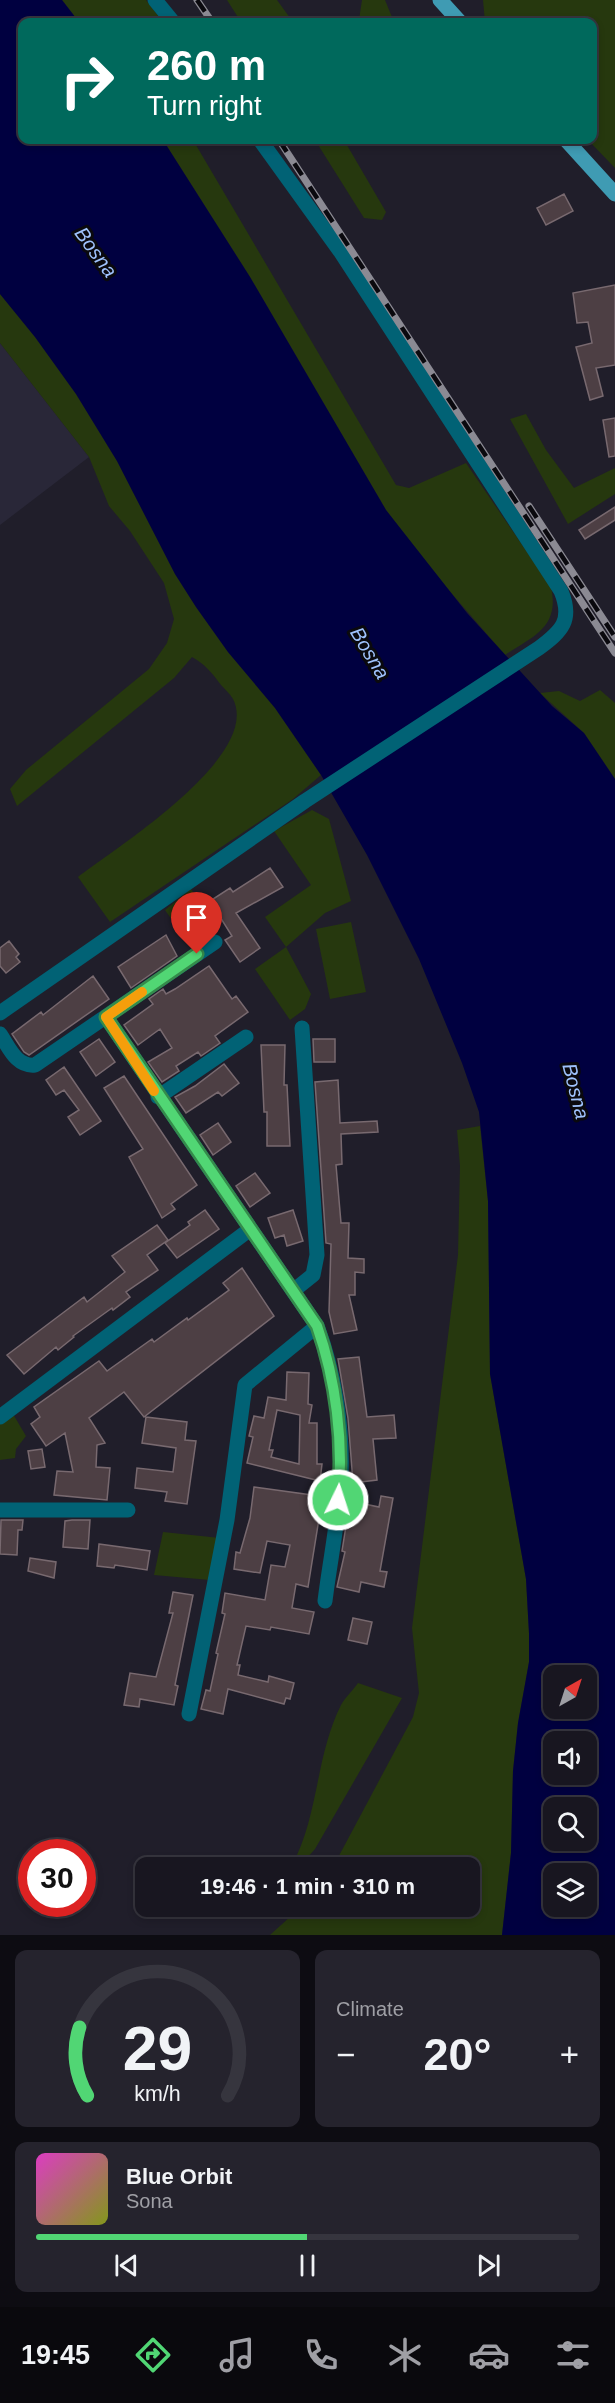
<!DOCTYPE html>
<meta charset="utf-8">
<style>
body{margin:0;font-family:Arial,sans-serif;background:#25232d;color:#f1f3f6;height:100vh;display:flex;flex-direction:column;font-size:22px;white-space:nowrap}
*{box-sizing:border-box;margin:0}
p{font-size:20px;color:#9f9fa5}
.icon{flex:none;width:33px;height:33px;fill:none;stroke:currentColor;stroke-width:2;stroke-linecap:round;stroke-linejoin:round}
.map{position:relative;height:1935px;overflow:hidden}
.details{display:flex;flex-direction:column;gap:15px;padding:15px;background:#0d0c12;flex:1}
.details>*{flex:none}
.guide{position:absolute;left:18px;top:18px;width:579px;height:126px;border-radius:12px;box-shadow:0 3px 9px #0003,0 0 0 2px #36353e;background:#00695c;color:#fff;overflow:hidden}
.needle{width:39px;rotate:39deg}
.tools{position:absolute;left:543px;top:1665px;display:grid;gap:12px}
.tools a{display:grid;place-items:center;width:54px;height:54px;border-radius:12px;background:#181620;box-shadow:0 3px 9px #0003,0 0 0 2px #36353e;font-size:30px}
.speed{position:absolute;left:18px;top:1839px;display:flex;gap:12px;font-size:30px;font-weight:700;text-align:center}
.speed>*{display:grid;place-content:center;width:78px;height:78px;border-radius:50%;background:#181620;box-shadow:0 3px 9px #0003,0 0 0 2px #36353e;line-height:1}
.speed .limit{border:9px solid #d22;background:#fff;color:#111}
.pin{position:absolute;display:grid;place-items:center;width:51px;height:51px;color:#fff;margin:-62px -26px;border-radius:50% 50% 50% 0;rotate:-45deg;box-shadow:0 0 6px #0007}
.pin .icon{rotate:45deg}
.me{position:absolute;width:66px;margin:-33px;rotate:4deg;stroke-linejoin:round;filter:drop-shadow(0 0 4px #0008)}
.turn{display:flex;align-items:center;gap:21px;height:126px;padding:0 30px;font-size:27px}
.turn .icon{width:78px;height:78px;stroke-width:2.5}
.turn b{display:block;font-size:42px;line-height:51px}
.big{font-size:45px;font-weight:600;line-height:1.1}
.details .card{flex:1;display:flex;flex-direction:column;justify-content:center;gap:9px;min-width:0;padding:0 21px;border-radius:12px;background:#25232d}
.details .dial{align-items:center;gap:0}
.dial svg{height:156px;overflow:visible;fill:none;stroke:#36353e;stroke-width:7;stroke-linecap:round;text-anchor:middle}
.dial text{fill:#f1f3f6;stroke:none}
.song{display:flex;align-items:center;gap:18px}
.cover{width:72px;height:72px;border-radius:9px;background:linear-gradient(135deg,hsl(310 70% 55%),hsl(70 70% 35%))}
.played{height:6px;border-radius:3px;background:linear-gradient(90deg,#51d674 50%,#36353e 50%)}
.keys{display:flex;justify-content:space-around;direction:ltr}
.heat{display:flex;justify-content:space-between;align-items:center;font-size:33px;direction:ltr}
.details .tiles{flex:1;display:grid;gap:15px;grid-template-columns:1fr 1fr}
.card:last-child{grid-column:span 2}
.trip{position:absolute;left:135px;top:1857px;width:345px;height:60px;border-radius:12px;background:#181620;box-shadow:0 3px 9px #0003,0 0 0 2px #36353e;font-weight:600;line-height:60px;text-align:center}
.tab-bar{display:flex;height:96px;justify-content:space-around;align-items:center;background:#0a090d;color:#9f9fa5}
.tab-bar .icon{width:42px;height:42px}
.tab-bar .selected{color:#51d674}
.tab-bar b{font-size:27px;color:#f1f3f6}
.map>svg:first-child{display:block}
.built{fill:#292738}
.green{fill:#26380e}
.water{fill:#000040;fill-rule:evenodd}
.building{fill:#4d3f44;stroke:#78696f;stroke-width:1.5;fill-rule:evenodd}
.lines{fill:none;stroke-linecap:round;stroke-linejoin:round}
.minor{stroke:#016275;stroke-width:15}
.major{stroke:#3f9bb3;stroke-width:15}
.rail-casing{stroke:#8b8a93;stroke-width:7}
.rail{stroke:#0a090e;stroke-width:4.5;stroke-dasharray:14;stroke-linecap:butt}
.route-casing{stroke:#358b4b;stroke-width:15}
.route{stroke:#51d674;stroke-width:10}
.slow{stroke:#f59e0b;stroke-width:10}
.labels{text-anchor:middle;stroke-width:6;stroke-linejoin:round;paint-order:stroke}
.water-label{font-size:20px;font-style:italic;fill:#9fc2fc;stroke:#0a090e}
</style>
<div class="map">
<svg width="615" height="1935" viewBox="0 0 615 1935">
<rect width="100%" height="100%" fill="#201e2a"/>
<!-- built -->
<path class="built" d="M0,343L89,457L0,525Z"/>
<!-- green -->
<path class="green" d="M62,0H146L163,22H79Z
M227,0H277L293,22H241Z
M362,0H385L394,22H348L359,20Z
M483,0H615V168L588,140H592V22H485Z
M163,140H193L396,485L409,488L466,463L551,587C560,627 534,636 505,655L427,565L386,510L250,277Z
M315,140H344L386,212L382,220L364,218Z
M0,294L35,337L76,394L117,461L175,574L196,607L228,652L275,708L321,775L293,799L110,922L78,877C116,848 262,756 233,699C230,694 225,689 221,685C212,673 205,664 192,657L174,678L17,806L10,789L26,770L149,669L167,643L174,619L164,583L130,531L109,506L89,457L0,343Z
M526,414L546,450L574,488L615,468V494L568,524L510,419Z
M600,690L615,703V779L584,733L540,693L559,691L580,701Z
M312,810L329,819L351,901L325,913L286,947L311,994L305,1009L290,1020L255,969L286,947L265,917L311,885L274,831Z
M191,889L216,924L188,943L165,910Z
M351,922L366,992L330,999L316,929Z
M480,1126L488,1201L490,1374L526,1579L529,1633V1662L518,1723L513,1771L511,1853L502,1935H270L301,1907L470,1906V1868L333,1867L413,1717L419,1693L412,1628L458,1255L460,1166L457,1130Z
M13,1414L26,1436L16,1449L15,1458L0,1460V1424Z
M163,1532L220,1538L210,1580L154,1575Z
M358,1683L402,1698L315,1849L299,1867H291C319,1817 315,1757 341,1705C345,1698 353,1690 358,1683Z"/>
<!-- water -->
<path class="water" d="M0,0H62L79,22H22V140H163L250,277L386,510L467,613L552,706L584,733L615,779V1935H502L511,1853L513,1771L518,1723L529,1662V1633L526,1579L490,1374L488,1201L479,1112L462,1063L419,959L367,855L321,775L275,708L228,652L196,607L175,574L117,461L76,394L35,337L0,294ZM554,1676H586V1708H554ZM554,1742H586V1774H554ZM554,1808H586V1840H554ZM554,1874H586V1906H554Z"/>
<!-- building -->
<path class="building" d="M564,194L573,211L546,225L537,208Z
M615,285V365L596,368L603,396L590,400L576,347L592,343L588,322L577,323L573,293Z
M615,418V456L609,457L603,420Z
M615,507V520L585,539L579,530Z
M270,868L283,887L236,913L260,948L240,962L225,940L232,936L210,901L230,888L233,892Z
M166,935L177,956L131,988L118,967Z
M9,941L19,954L16,957L20,962L6,973L0,966V948Z
M209,966L232,999L236,996L248,1012L215,1036L220,1043L201,1056L198,1052L176,1066L179,1071L162,1082L148,1062L172,1048L160,1029L138,1045L124,1025L153,1004L149,999L163,989L166,994L175,989Z
M93,976L109,999L29,1055L24,1052L12,1034L41,1012L43,1015Z
M99,1039L115,1062L96,1076L80,1052Z
M313,1039H335V1062H314Z
M261,1045H285L284,1085H287L290,1146H267V1112H264Z
M224,1064L239,1083L222,1096L218,1092L186,1113L175,1097L195,1086Z
M64,1067L101,1121L80,1135L68,1117L79,1110L64,1090L56,1095L46,1080Z
M124,1076L197,1185L171,1204L175,1209L162,1218L129,1157L143,1149L104,1088Z
M338,1080L340,1123L377,1121L378,1132L341,1134L342,1164L336,1165L341,1223H349L348,1258L364,1259V1273L355,1272V1295H349L357,1330L334,1334L329,1312L331,1244L326,1243L315,1082Z
M218,1123L231,1142L213,1155L200,1135Z
M255,1173L270,1193L250,1207L236,1186Z
M205,1210L219,1229L177,1258L165,1243L190,1225L188,1222Z
M293,1210L303,1241L287,1246L284,1235L275,1238L268,1218Z
M157,1225L168,1240L147,1255L158,1270L126,1292L130,1297L113,1310L112,1308L73,1336L74,1337L58,1350L56,1347L24,1374L7,1355L84,1297L87,1302L125,1272L112,1256Z
M242,1268L274,1316L144,1417L124,1392L89,1418L105,1443L97,1445L96,1467L110,1468L107,1500L54,1495L57,1471L73,1472L65,1433L46,1446L31,1424L40,1417L34,1407L99,1361L107,1371L152,1339L154,1342L187,1318L188,1320L229,1290L223,1283Z
M359,1357L367,1417L394,1415L396,1438L373,1439L377,1480L353,1483L348,1418L338,1359Z
M287,1372L309,1373L308,1404L312,1405L309,1423H317V1464H322L320,1481L247,1463L253,1437L249,1436L254,1416L264,1418L268,1397L286,1400ZM277,1410L300,1415L299,1464L271,1457L273,1450H269Z
M146,1417L187,1422L185,1440L196,1441L187,1504L165,1501L167,1492L135,1488L137,1468L173,1472L176,1448L142,1443Z
M42,1449L45,1467L31,1469L28,1451Z
M254,1487L319,1496V1500H322L308,1587L296,1584L292,1608L314,1612L309,1634L271,1627L270,1630L246,1626L237,1665H240L238,1675L268,1682L269,1676L294,1683L290,1699L286,1698L284,1704L228,1689L223,1714L201,1709L206,1690L210,1691L218,1654L216,1653L225,1614L222,1613L225,1593L265,1600L271,1565L285,1567L290,1545L267,1541L260,1573L234,1569L236,1552L240,1553L250,1518Z
M381,1496L393,1498L380,1571L387,1572L384,1587L361,1582L359,1592L337,1587L345,1552L342,1551L350,1501L379,1507Z
M1,1520H23L22,1530H18L17,1555L0,1554Z
M72,1520H90L88,1549L63,1547L65,1521Z
M99,1544L150,1551L147,1570L115,1565L114,1568L97,1566Z
M30,1558L56,1562L54,1578L28,1571Z
M173,1592L193,1595L175,1685L178,1686L174,1705L140,1699L139,1707L124,1705L130,1673L156,1677L173,1613H169Z
M353,1618L372,1622L367,1644L348,1640Z"/>
<g class="lines">
<!-- minor -->
<path class="minor" d="M155,0L173,22
M0,1013L305,801L539,648C562,631 573,620 561,591L340,251L260,140
M106,1017L317,1326C334,1371 343,1427 341,1476C339,1518 330,1560 325,1601
M0,1034C9,1047 16,1067 35,1065L215,942
M158,1097L246,1037
M293,1291L313,1275L317,1255L302,1028
M0,1417L249,1230
M0,1510H128
M189,1714L227,1520L245,1385L317,1326"/>
<!-- major -->
<path class="major" d="M440,0L460,22
M566,140L615,194"/>
<defs>
<path id="rail" d="M197,0L212,22
M279,140L615,653
M529,506L615,637"/>
</defs>
<!-- rail casing -->
<use href="#rail" class="rail-casing"/>
<!-- rail -->
<use href="#rail" class="rail"/>
</g>
<g class="lines">
<defs>
<path id="route" d="M197,954L106,1017L317,1326C336,1380 344,1443 338,1500"/>
</defs>
<!-- route casing -->
<use href="#route" class="route-casing"/>
<!-- route -->
<use href="#route" class="route"/>
<!-- slow -->
<path class="slow" d="M142,992L106,1017L154,1091"/>
</g>
<g class="labels">
<!-- water labels -->
<g class="water-label">
<text transform="translate(96 252) rotate(54)" y="7">Bosna</text>
<text transform="translate(370 653) rotate(59)" y="7">Bosna</text>
<text transform="translate(576 1091) rotate(76)" y="7">Bosna</text>
</g>
</g>
</svg>
<div class="tools">
<a><svg class="needle" viewBox="-14 -14 28 28"><path d="M0-13l5 13h-10z" fill="#e53935"/><path d="M0 13l5-13h-10z" fill="#9f9fa5"/></svg></a>
<a><svg class="icon" aria-label="sound" viewBox="0 0 24 24"><path d="M4 9h4l5-4v14l-5-4H4zM17 9q2 3 0 6"/></svg></a>
<a><svg class="icon" aria-label="search" viewBox="0 0 24 24"><circle cx="10" cy="10" r="6"/><path d="M15 15l6 6"/></svg></a>
<a><svg class="icon" aria-label="layers" viewBox="0 0 24 24"><path d="M12 4l9 5-9 5-9-5zM3 14l9 5 9-5"/></svg></a>
</div>
<div class="speed"><div class="limit">30</div></div>
<div class="pin" style="left:197px;top:954px;background:#d93025"><svg class="icon" aria-label="arrive" viewBox="0 0 24 24"><path d="M6 21V4h12l-3 4 3 4H6"/></svg></div>
<svg class="me" style="left:338px;top:1500px" viewBox="-20 -20 40 40"><circle r="17" fill="#51d674" stroke="#fff" stroke-width="3"/><path d="M0-11L8 9 0 5-8 9z" fill="#fff"/></svg>
<div class="trip">19:46 · 1 min · 310 m</div>
<div class="guide">
<div class="turn"><svg class="icon" aria-label="right" viewBox="0 0 24 24"><path d="M7 20v-9h11M14 6l5 5-5 5"/></svg><div><b>260 m</b>Turn right</div></div>
</div>
</div>
<section class="details">
<div class="tiles">
<div class="card dial"><svg viewBox="0 0 100 80">
<path d="M14 69A42 42 0 1 1 86 69"/>
<path d="M14 69A42 42 0 0 1 10 34" stroke="#51d674"/>
<text x="50" y="56" font-size="32" font-weight="700">29</text>
<text x="50" y="72" font-size="11">km/h</text>
</svg></div>
<div class="card"><p>Climate</p>
<div class="heat"><a>−</a><b class="big">20°</b><a>+</a></div>
</div>
<div class="card">
<div class="song"><i class="cover"></i><div><b>Blue Orbit</b><p>Sona</p></div></div>
<div class="played"></div>
<div class="keys"><svg class="icon" aria-label="previous" viewBox="0 0 24 24"><path d="M18 5L8 12l10 7zM5 5v14"/></svg><svg class="icon" aria-label="pause" viewBox="0 0 24 24"><path d="M8 5v14M16 5v14"/></svg><svg class="icon" aria-label="next" viewBox="0 0 24 24"><path d="M6 5l10 7-10 7zM19 5v14"/></svg></div>
</div>
</div>
</section>
<nav class="tab-bar">
<b>19:45</b>
<svg class="icon selected" aria-label="directions" viewBox="0 0 24 24"><path d="M12 3l9 9-9 9-9-9zM9 14v-3h6M13 9l2 2-2 2"/></svg>
<svg class="icon" aria-label="music" viewBox="0 0 24 24"><path d="M9 18V5l10-2v13"/><circle cx="6" cy="18" r="3"/><circle cx="16" cy="16" r="3"/></svg>
<svg class="icon" aria-label="phone" viewBox="0 0 24 24"><path d="M5 4h4l2 5-3 2q2 4 5 5l2-3 5 2v4C11 20 4 13 5 4z"/></svg>
<svg class="icon" aria-label="climate" viewBox="0 0 24 24"><path d="M12 3v18M4 7l16 10M4 17L20 7"/></svg>
<svg class="icon" aria-label="car" viewBox="0 0 24 24"><path d="M5 17H2v-5l4-1 3-4h7l3 4 3 1v5h-3M9 17h6M6 11h13"/><circle cx="7" cy="17" r="2"/><circle cx="17" cy="17" r="2"/></svg>
<svg class="icon" aria-label="filters" viewBox="0 0 24 24"><path d="M4 7h16M4 17h16"/><circle cx="9" cy="7" r="2"/><circle cx="15" cy="17" r="2"/></svg>
</nav>
